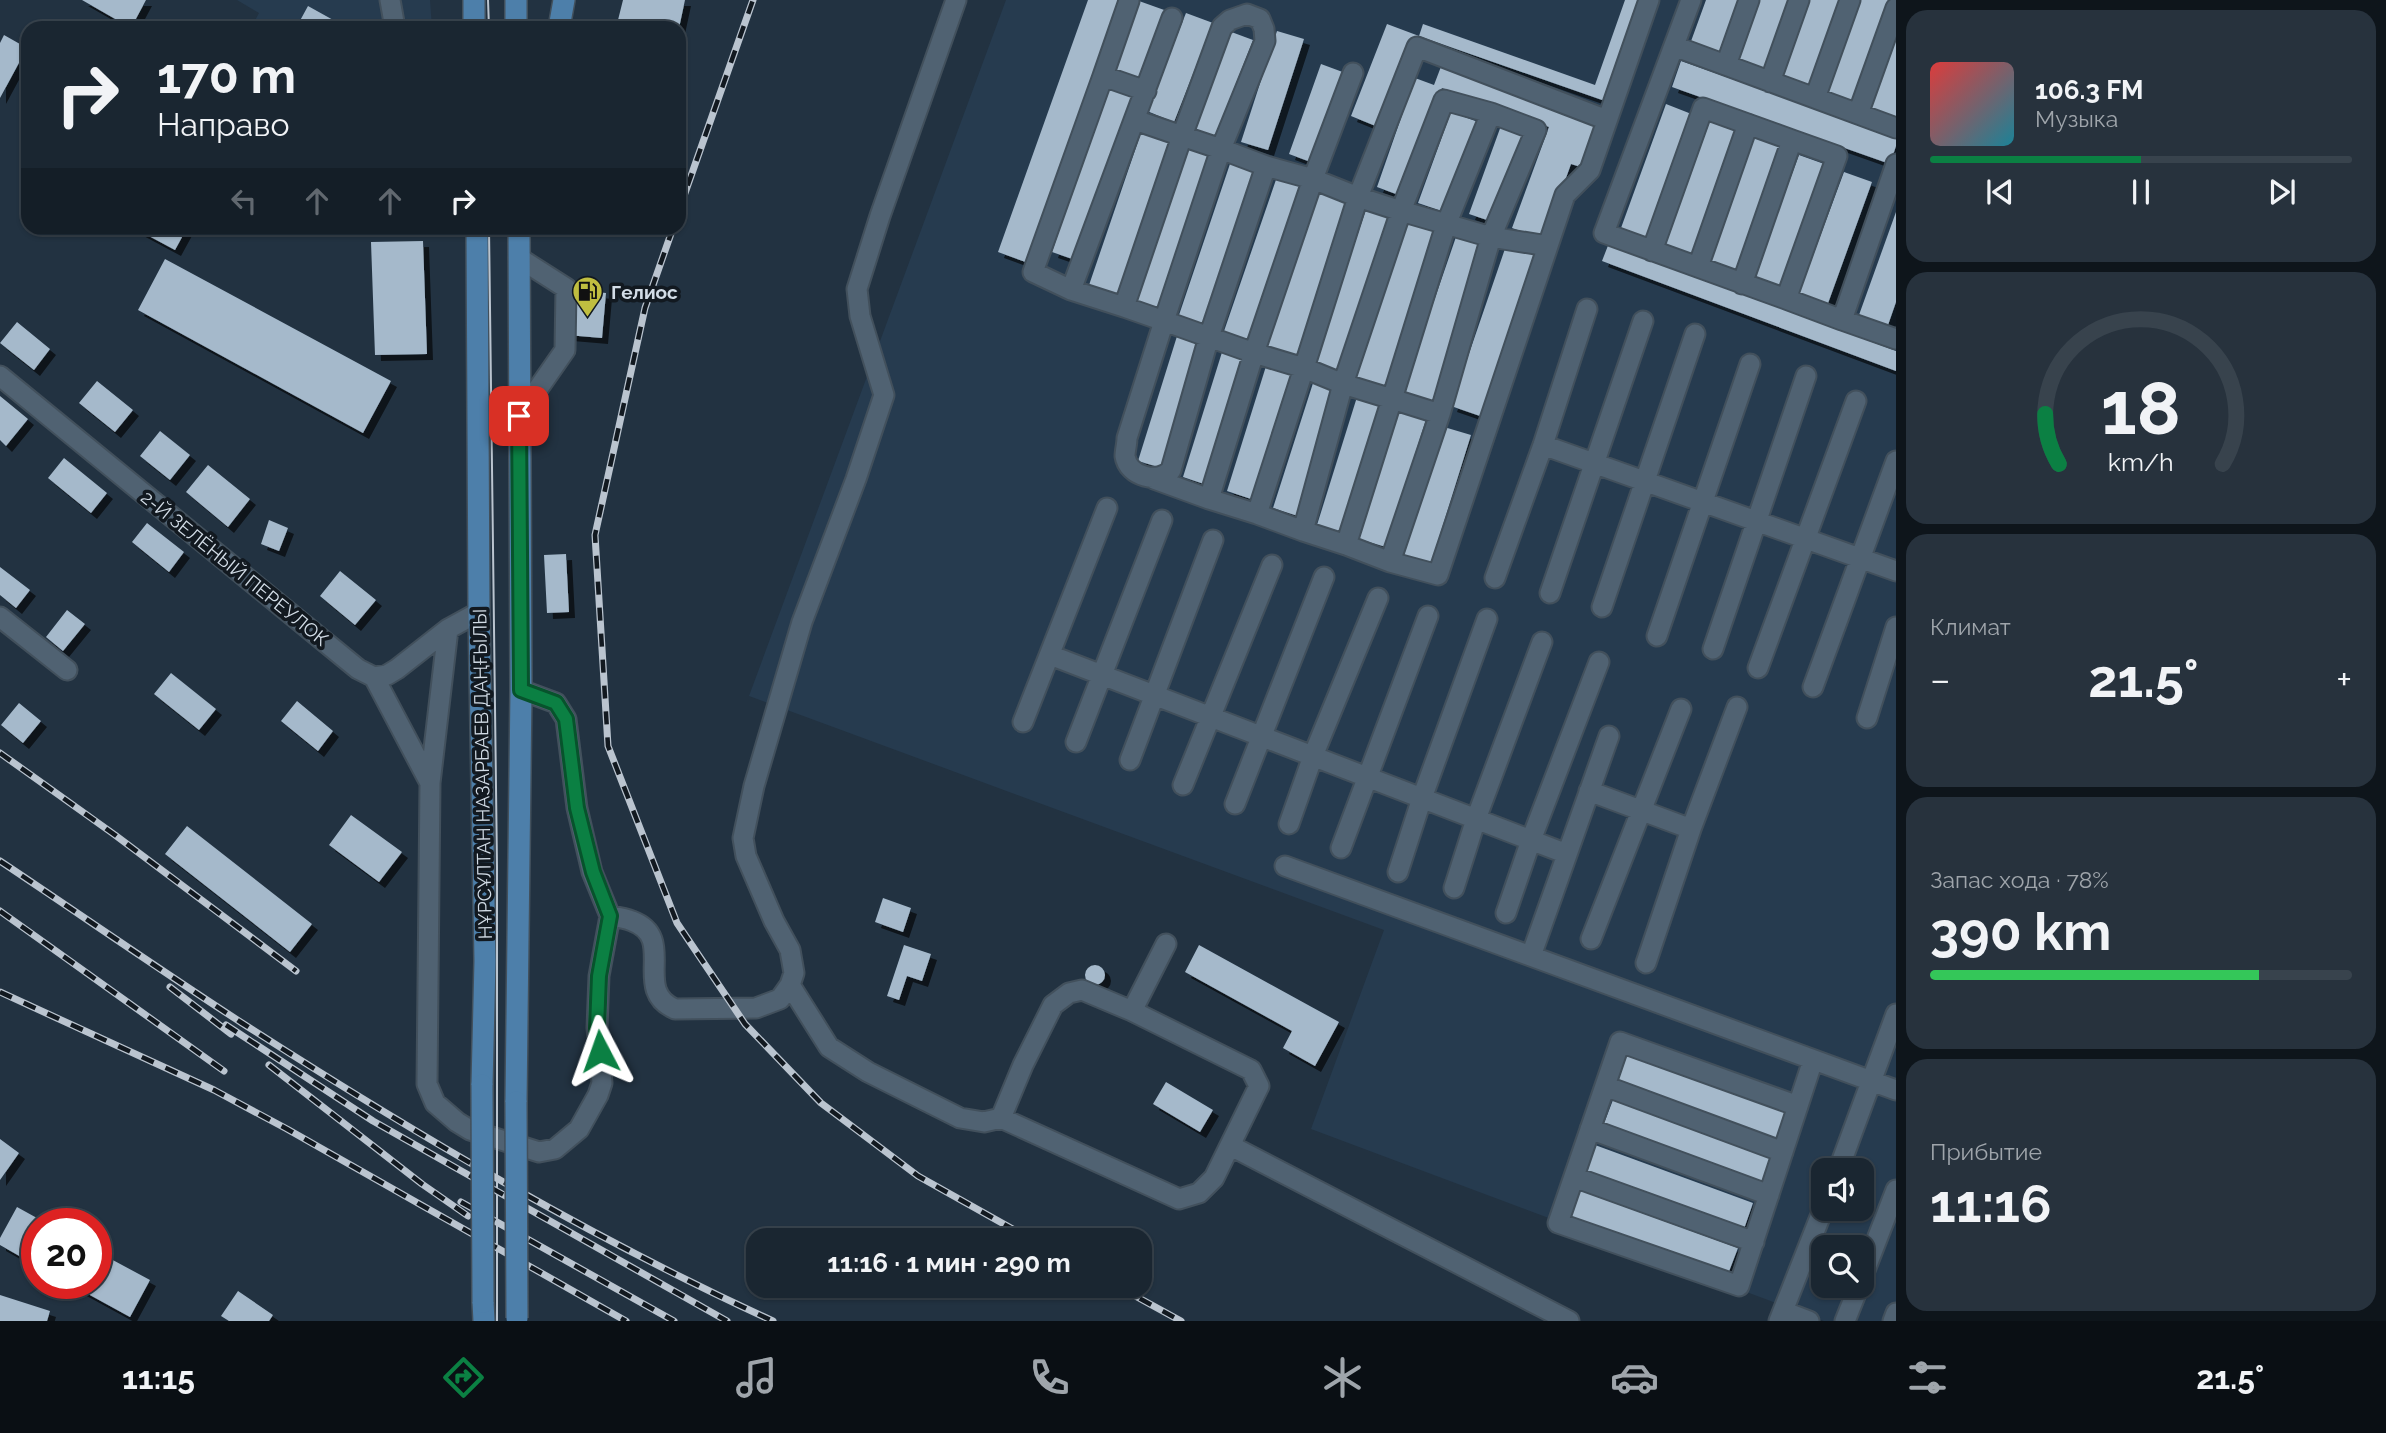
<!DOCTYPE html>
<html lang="ru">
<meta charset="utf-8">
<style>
body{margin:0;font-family:Raleway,sans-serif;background:#27323d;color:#f1f3f6;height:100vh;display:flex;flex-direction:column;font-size:26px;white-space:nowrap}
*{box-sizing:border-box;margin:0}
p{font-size:23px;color:#9fa5ab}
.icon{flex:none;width:38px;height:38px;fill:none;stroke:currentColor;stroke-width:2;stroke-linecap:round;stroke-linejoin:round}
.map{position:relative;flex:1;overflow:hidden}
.sheet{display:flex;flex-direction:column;gap:10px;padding:10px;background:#0e151b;width:490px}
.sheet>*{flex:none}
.guide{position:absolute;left:21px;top:21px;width:665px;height:214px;border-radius:21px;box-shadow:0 2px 5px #0004,0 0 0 2px #38434d;background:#1a2631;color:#f1f3f6;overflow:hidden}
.controls{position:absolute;left:1811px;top:1158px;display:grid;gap:14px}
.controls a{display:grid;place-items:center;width:63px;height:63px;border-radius:14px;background:#1a2631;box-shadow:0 2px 5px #0004,0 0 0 2px #38434d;font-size:35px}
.speed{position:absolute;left:21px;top:1208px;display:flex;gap:14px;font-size:35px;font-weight:700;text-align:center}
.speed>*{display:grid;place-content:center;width:91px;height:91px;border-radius:50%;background:#1a2631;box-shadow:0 2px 5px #0004,0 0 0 2px #38434d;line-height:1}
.speed .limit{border:10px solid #d22;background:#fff;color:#111}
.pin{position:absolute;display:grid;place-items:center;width:60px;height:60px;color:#fff;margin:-30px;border-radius:14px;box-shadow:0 4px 10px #0006}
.me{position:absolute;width:77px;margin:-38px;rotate:356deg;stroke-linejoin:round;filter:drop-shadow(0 0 5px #0008)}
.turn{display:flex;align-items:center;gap:24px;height:147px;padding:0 21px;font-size:32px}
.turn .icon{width:91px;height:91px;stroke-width:2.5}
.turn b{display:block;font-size:49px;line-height:60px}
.lanes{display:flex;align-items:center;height:66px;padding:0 21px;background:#0003;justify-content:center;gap:35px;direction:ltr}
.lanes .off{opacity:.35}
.big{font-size:52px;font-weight:700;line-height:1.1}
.sheet .card{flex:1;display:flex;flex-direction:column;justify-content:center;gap:10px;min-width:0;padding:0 24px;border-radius:21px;background:#27323d}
.sheet .dial{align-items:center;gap:0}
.dial svg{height:182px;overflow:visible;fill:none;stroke:#38434d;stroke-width:7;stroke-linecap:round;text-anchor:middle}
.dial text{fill:#f1f3f6;stroke:none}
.song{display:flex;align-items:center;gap:21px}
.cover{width:84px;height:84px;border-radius:10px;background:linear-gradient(135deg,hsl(0 70% 55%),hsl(190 70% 35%))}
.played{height:7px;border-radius:4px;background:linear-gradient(90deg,#0b8043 50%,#38434d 50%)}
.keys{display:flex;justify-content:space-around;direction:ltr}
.heat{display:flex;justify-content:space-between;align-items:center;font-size:38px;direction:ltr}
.charge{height:10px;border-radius:5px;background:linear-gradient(90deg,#34c759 78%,#38434d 0)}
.trip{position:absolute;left:746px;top:1228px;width:406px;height:70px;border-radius:21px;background:#1a2631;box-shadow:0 2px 5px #0004,0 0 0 2px #38434d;font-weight:700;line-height:70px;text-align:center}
.dock{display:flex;height:112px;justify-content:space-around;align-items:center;background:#0a0f14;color:#9fa5ab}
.dock .icon{width:49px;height:49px}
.dock .active{color:#0b8043}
.dock b{font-size:32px;color:#f1f3f6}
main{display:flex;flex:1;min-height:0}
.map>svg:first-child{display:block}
.built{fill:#263b4f;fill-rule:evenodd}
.building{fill:#a5b9cb;filter:url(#shadow)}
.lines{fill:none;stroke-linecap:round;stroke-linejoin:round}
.minor-casing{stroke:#42505c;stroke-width:23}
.major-casing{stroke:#42505c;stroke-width:24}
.minor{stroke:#506272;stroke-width:19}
.major{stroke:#4d7faa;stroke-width:21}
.tram{stroke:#bac4cf;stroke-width:2}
.rail-casing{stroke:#bac4cf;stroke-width:7}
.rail{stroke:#121920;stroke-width:4.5;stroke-dasharray:13;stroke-linecap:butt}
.major-bridge-casing{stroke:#42505c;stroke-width:24;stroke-linecap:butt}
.major-bridge{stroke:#4d7faa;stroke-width:21}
.route-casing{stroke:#07532c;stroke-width:18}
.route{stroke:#0b8043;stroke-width:12}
.labels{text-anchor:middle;stroke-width:7;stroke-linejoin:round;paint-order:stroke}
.poi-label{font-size:19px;font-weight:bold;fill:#d2dce6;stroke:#121920;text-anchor:start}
.street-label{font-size:19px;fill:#d2dce6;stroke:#121920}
</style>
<main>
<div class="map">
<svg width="1896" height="1321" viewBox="0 0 1896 1321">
<defs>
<filter id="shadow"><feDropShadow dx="6" dy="6" stdDeviation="0" flood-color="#0009"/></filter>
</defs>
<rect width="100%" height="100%" fill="#223241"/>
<!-- built -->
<path class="built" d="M237,0H430L432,28H251L259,13Z
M1006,0H1896V1321H1824L1311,1129L1384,930L749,696ZM1824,1171H1862V1209H1824ZM1824,1248H1862V1286H1824Z"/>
<!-- building -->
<path class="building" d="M82,0H146L131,28Z
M623,0H685L679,28H616Z
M1088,0H1122L1028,263L998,252Z
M1625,0H1641L1605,101L1419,36L1423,24L1595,85Z
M1706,0H1738L1718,55L1690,44Z
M1758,0H1790L1763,74L1735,63Z
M1809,0H1841L1808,90L1780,79Z
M1860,0H1892L1853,105L1825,95Z
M1139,1L1167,11L1142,83L1114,74Z
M308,6L335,21L331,28H296Z
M1186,13L1213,23L1174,122L1147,111Z
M1387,24L1419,36L1383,129L1351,116Z
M1226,30L1253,40L1214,139L1187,129Z
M1277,31L1304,39L1268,150L1241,142Z
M1896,33V118L1866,111Z
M4,35L27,48L0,98V43Z
M1681,61L1896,137V146L1890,164L1672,87Z
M1321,64L1348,74L1316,164L1289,154Z
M1442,64L1600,122L1584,168L1571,164L1544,239L1512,228L1549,127L1442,88L1404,197L1377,187L1415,78L1434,85Z
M1108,85L1137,95L1081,262L1052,252Z
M1666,104L1694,115L1649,238L1621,228Z
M1451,112L1478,122L1445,212L1418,203Z
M1710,121L1738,131L1692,255L1664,245Z
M1502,123L1529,133L1496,223L1469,214Z
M1144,124L1173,134L1116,301L1087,291Z
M1754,136L1782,146L1737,270L1708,260Z
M1189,140L1218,150L1162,317L1133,307Z
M1233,155L1262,165L1206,331L1177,321Z
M1799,155L1827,165L1781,289L1753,279Z
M1279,171L1308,180L1251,347L1222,337Z
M1844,172L1872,182L1827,306L1798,296Z
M1321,187L1350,196L1294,363L1264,353Z
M1369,201L1398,211L1341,378L1312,368Z
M1896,212V302L1888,325L1859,315Z
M1410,216L1440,226L1383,393L1354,383Z
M134,228H187L175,250Z
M1457,234L1486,244L1429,410L1400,400Z
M1508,240L1537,249L1480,416L1451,406Z
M423,241L427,354L375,355L371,242Z
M1609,243L1896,351V371L1602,261Z
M165,259L391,381L363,433L138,310Z
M570,289L606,293L602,338L567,335Z
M17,322L50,349L34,370L0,343Z
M1178,333L1205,342L1165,469L1138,461Z
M1223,349L1250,358L1210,486L1183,477Z
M1267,363L1294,372L1254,500L1227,491Z
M1314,380L1341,389L1301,517L1273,508Z
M97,381L133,410L115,432L79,403Z
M0,396L28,419L6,446L0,440Z
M1357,397L1384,405L1344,533L1317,525Z
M1399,410L1426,419L1386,547L1359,539Z
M1444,427L1471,435L1431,563L1404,555Z
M160,431L190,455L170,480L140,456Z
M64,458L107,493L91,513L48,478Z
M208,465L250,499L228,527L186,492Z
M269,520L288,528L279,551L261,544Z
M147,523L184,552L169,572L132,542Z
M566,554L569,612L547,613L544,555Z
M0,567L30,590L16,608L0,595Z
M340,571L376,600L355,625L320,596Z
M67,610L85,624L63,651L46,637Z
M171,673L216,709L199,730L154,694Z
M297,701L333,731L318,751L281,721Z
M19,703L41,721L23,743L1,725Z
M351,815L402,852L379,882L329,845Z
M187,826L312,924L290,952L165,854Z
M883,898L911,908L903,932L875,922Z
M904,945L931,954L922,981L907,976L899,1000L887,996Z
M1199,945L1339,1022L1315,1066L1283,1048L1292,1031L1185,972Z
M1085 975a10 10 0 1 1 20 0a10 10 0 1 1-20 0Z
M1627,1055L1786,1113L1777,1139L1618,1081Z
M1166,1082L1213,1110L1200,1132L1153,1104Z
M1613,1100L1771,1158L1762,1184L1603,1126Z
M0,1139L19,1153L0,1180Z
M1595,1145L1753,1203L1744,1229L1585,1171Z
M1579,1190L1738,1248L1728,1274L1569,1216Z
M17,1207L46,1223H37V1266L0,1245V1238Z
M96,1251L150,1280L130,1317L68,1283H96Z
M238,1291L273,1315L269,1321H229L221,1316Z
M0,1295L50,1311L47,1321H0Z"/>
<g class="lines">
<defs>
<path id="minor" d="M390,0L395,28
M1691,0L1604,233L1786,299L1837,156L1792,140L1742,284
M1674,46L1896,128
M1726,65L1749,0
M1353,73L1313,179L1358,197L1417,47L1607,120
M1103,76L1129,1
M1770,82L1799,0
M1146,91L1103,76L1033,272L1071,290L1124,307L1182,136L1221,149L1164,321L1209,337L1266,166L1313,179L1254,353L1304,368L1358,197L1401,211L1343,384L1392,399L1446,225L1491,113L1536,130L1491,237L1548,246
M1815,98L1850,0
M1858,114L1896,8
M1135,120L1182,136L1222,27L1230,20L1247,14L1260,19L1264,29L1265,41L1221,149L1266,166
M1896,164L1842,320L1896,339
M1652,251L1703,108L1792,140
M1698,267L1748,124
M1071,290L1172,18
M1786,299L1842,320
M1124,307L1164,321L1127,438C1127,444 1125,451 1125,456C1128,477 1159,484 1171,470L1209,337L1254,353L1209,499L1257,514L1304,368L1343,384L1303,531L1346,545L1392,399L1440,414L1390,562L1438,575L1565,195L1590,170L1649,0
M0,376L358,669L374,677L387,675L397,669L448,629L479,612
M1440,414L1491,237L1401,211L1444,100L1491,113
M519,416L565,350L566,288L519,258
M1543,445L1896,571
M1154,479L1209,499
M1257,514L1303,531
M1346,545L1390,562
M1495,578L1543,445L1587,309
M1550,593L1643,321
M1602,607L1695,334
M0,617L67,670
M448,629L430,783L427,1084L435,1103L457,1122L470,1130L539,1152L555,1149L579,1129L598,1095L602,1083L597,1028L599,976L610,916L592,872L577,808L566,719L556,703L521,690
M1657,636L1750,364
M1713,649L1806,376
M1050,655L1567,854
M1758,668L1856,401
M374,677L430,783
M1813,687L1896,461
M1867,718L1896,627
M1023,722L1107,508
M1076,742L1162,520
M1130,760L1213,540
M1183,785L1272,565
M1589,791L1691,829
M1235,804L1324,577
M1289,824L1313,756L1378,598
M1341,848L1428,616
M1285,866L1896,1090
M1398,872L1422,798L1487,619
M1454,888L1476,819L1542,642
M1506,913L1531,840L1599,662
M610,916C617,917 625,918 632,921C678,938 631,990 675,1009L756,1008L780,999L790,985L794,973L790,950L774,921L746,856L743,838L754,786L802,622L856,479L884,395L860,316L857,289L880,216L956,0
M1591,939L1681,709
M1531,956L1609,736
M1646,963L1691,829L1737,707
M790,985L829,1047L868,1072L960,1118L984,1122L1001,1118
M1082,990L1132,1011L1251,1070L1259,1086L1214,1178L1199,1193L1179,1199L1001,1118L1023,1065L1053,1005L1069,993Z
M1132,1011L1166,944
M1605,1086L1783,1152
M1798,1106L1620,1042L1558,1223L1739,1286L1813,1060
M1590,1129L1769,1195
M1231,1146L1569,1321
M1838,1171L1896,1014
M1574,1177L1754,1242
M1862,1278L1896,1190
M1783,1311L1809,1321
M1779,1321L1824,1207
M1845,1321L1859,1286
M1893,1321L1896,1313"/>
<path id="major" d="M474,0V28
M516,0V28
M559,28L564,0
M477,228L479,612L485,961L482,1085
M516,1102L521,690L519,228
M483,1302L484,1321"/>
</defs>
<!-- minor casing -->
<use href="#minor" class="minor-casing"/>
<!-- major casing -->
<use href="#major" class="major-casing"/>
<!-- minor -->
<use href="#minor" class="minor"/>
<!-- major -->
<use href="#major" class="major"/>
<!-- tram -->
<path class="tram" d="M488,0L489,28
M489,228L497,867V1321"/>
<defs>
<path id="rail" d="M679,210L753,0
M673,228L645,308L595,535L608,746L677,923L745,1024L821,1103L918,1176L1034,1241
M0,753L115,835L296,971
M0,861C81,915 160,970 242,1023C412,1132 589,1237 773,1321
M0,911L224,1071
M170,987L231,1034
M0,992L214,1090L287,1129L626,1321
M226,1025L373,1121L727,1321
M269,1065L422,1184L468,1216
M461,1202L674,1321
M1117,1286L1181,1321"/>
</defs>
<!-- rail casing -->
<use href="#rail" class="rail-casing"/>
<!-- rail -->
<use href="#rail" class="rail"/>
<defs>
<path id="major-bridge" d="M482,1085L483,1302
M516,1102L517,1318"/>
</defs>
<!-- major-bridge casing -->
<use href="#major-bridge" class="major-bridge-casing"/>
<!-- major-bridge -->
<use href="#major-bridge" class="major-bridge"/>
</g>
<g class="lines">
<defs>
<path id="route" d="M519,416L521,690L556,703L566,719L577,808L593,872L610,916L599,976L597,1028L600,1051"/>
</defs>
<!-- route casing -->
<use href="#route" class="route-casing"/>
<!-- route -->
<use href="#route" class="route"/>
</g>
<!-- icons -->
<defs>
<symbol id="fuel-pin" viewBox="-11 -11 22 30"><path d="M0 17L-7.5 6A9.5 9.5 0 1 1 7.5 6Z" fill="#c0be40" stroke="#121920"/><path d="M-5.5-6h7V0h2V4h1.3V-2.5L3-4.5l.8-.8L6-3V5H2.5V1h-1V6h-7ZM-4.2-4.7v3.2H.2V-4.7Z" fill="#111"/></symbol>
</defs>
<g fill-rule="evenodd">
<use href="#fuel-pin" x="570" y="274" width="35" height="47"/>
</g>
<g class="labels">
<!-- poi labels -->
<g class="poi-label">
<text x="611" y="299">Гелиос</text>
</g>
<!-- street labels -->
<g class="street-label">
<text transform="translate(235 568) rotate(39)" y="7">2-Й ЗЕЛЁНЫЙ ПЕРЕУЛОК</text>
<text transform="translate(482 774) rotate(-91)" y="7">НҰРСҰЛТАН НАЗАРБАЕВ ДАҢҒЫЛЫ</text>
</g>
</g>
</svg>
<div class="controls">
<a><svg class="icon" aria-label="sound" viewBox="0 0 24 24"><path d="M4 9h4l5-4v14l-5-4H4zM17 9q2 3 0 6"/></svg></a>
<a><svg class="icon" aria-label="search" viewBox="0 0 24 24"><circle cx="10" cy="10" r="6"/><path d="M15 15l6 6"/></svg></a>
</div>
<div class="speed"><div class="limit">20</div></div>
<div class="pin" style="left:519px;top:416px;background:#d93025"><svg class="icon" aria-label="arrive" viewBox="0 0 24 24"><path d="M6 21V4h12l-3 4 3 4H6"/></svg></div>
<svg class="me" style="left:600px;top:1051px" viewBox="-20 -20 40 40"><path d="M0-17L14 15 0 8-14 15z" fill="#0b8043" stroke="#fff" stroke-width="4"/></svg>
<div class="trip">11:16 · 1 мин · 290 m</div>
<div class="guide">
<div class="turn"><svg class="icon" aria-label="right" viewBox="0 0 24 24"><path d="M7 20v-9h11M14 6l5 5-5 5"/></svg><div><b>170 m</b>Направо</div></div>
<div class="lanes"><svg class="icon off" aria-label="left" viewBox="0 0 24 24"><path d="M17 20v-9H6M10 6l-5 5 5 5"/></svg><svg class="icon off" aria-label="ahead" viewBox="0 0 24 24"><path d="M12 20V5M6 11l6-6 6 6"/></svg><svg class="icon off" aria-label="ahead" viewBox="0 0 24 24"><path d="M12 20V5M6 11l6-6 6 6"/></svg><svg class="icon" aria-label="right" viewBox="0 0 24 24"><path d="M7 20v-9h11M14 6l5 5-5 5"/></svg></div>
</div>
</div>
<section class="sheet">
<div class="card">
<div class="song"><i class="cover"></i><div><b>106.3 FM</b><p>Музыка</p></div></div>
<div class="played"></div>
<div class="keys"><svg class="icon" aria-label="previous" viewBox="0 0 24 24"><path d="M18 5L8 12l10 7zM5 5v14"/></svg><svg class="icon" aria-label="pause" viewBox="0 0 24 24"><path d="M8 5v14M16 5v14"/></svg><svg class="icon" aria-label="next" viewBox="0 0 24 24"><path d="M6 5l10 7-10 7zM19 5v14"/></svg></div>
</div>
<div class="card dial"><svg viewBox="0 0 100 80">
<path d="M14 69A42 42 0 1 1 86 69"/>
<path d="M14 69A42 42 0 0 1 8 47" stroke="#0b8043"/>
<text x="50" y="56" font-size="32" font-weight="700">18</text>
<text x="50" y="72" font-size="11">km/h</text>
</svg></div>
<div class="card"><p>Климат</p>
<div class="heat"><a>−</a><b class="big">21.5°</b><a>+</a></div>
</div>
<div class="card"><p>Запас хода · 78%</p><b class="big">390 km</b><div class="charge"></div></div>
<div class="card"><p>Прибытие</p><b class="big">11:16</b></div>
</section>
</main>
<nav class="dock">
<b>11:15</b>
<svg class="icon active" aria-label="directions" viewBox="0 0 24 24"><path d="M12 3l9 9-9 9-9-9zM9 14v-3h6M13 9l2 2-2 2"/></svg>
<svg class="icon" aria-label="music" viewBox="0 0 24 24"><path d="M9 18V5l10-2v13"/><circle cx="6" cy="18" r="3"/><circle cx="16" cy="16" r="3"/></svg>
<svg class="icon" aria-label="phone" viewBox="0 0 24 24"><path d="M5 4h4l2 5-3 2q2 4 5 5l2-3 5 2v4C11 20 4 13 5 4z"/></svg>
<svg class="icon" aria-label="climate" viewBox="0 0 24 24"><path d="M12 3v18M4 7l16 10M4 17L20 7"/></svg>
<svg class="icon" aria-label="car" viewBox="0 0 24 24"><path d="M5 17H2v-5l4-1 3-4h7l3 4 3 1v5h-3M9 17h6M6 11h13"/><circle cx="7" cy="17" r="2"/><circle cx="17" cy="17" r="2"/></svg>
<svg class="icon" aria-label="filters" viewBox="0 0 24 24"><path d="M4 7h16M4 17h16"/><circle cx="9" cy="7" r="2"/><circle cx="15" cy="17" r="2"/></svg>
<b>21.5°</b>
</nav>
